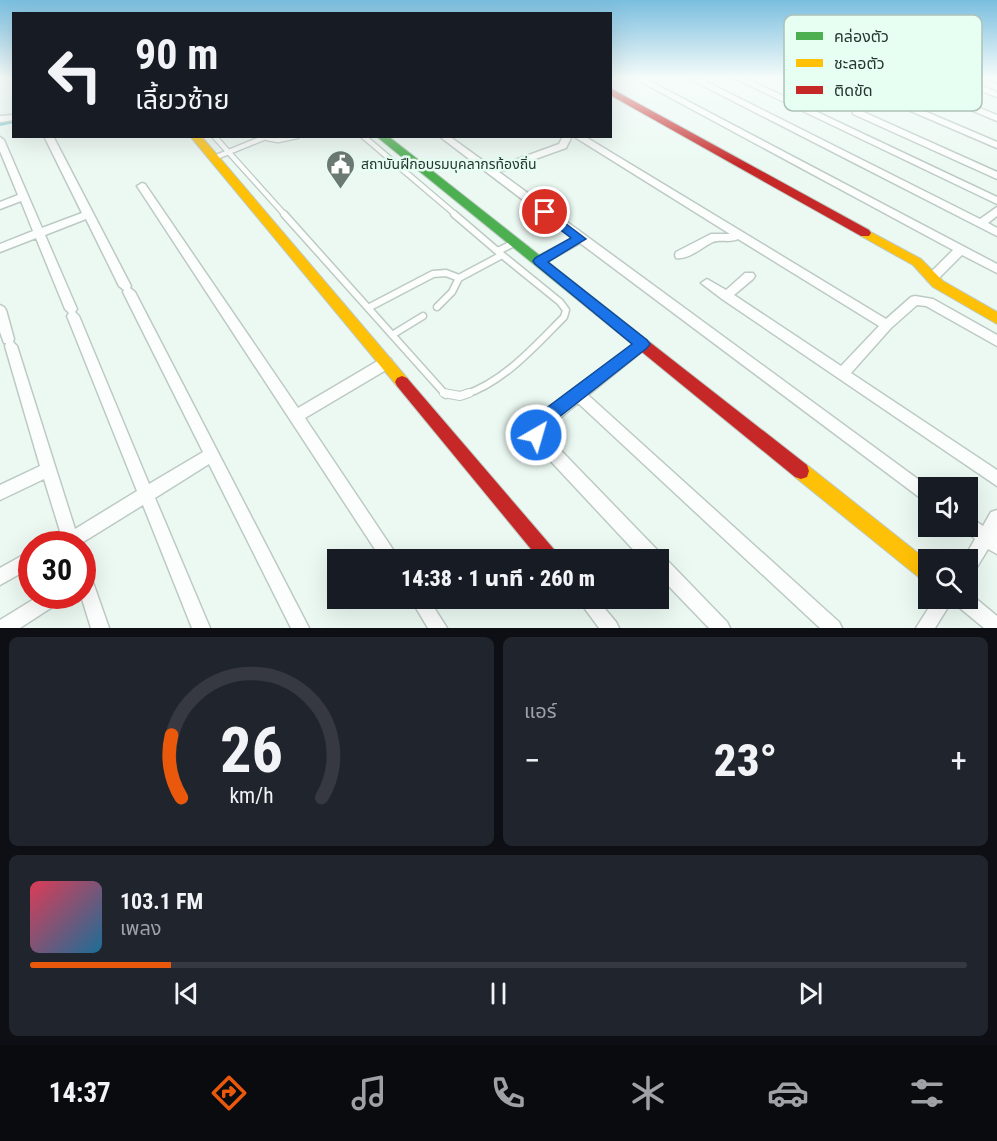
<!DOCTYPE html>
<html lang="th">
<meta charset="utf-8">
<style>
body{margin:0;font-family:"Roboto Condensed","Noto Sans Thai",sans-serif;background:#20242c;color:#f1f3f6;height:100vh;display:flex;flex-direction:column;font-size:22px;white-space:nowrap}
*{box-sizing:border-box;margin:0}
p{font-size:20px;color:#9ea1a6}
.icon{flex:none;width:33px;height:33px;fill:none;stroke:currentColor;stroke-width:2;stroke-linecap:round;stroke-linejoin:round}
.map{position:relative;height:628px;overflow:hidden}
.details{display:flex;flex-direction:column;gap:9px;padding:9px;background:#0d0f14;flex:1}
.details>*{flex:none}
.guide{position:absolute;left:12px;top:12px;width:600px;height:126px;border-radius:0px;box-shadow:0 6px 24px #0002;background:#171b24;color:#f1f3f6;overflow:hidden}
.fabs{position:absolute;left:918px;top:477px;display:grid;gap:12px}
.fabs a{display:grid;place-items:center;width:60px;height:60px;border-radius:0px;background:#171b24;box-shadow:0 6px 24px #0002;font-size:30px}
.speed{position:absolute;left:18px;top:531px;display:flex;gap:12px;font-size:30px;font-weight:700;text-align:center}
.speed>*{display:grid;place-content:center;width:78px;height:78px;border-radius:50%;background:#171b24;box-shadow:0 6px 24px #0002;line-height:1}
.speed .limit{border:9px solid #d22;background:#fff;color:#111}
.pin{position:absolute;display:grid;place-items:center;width:51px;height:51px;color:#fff;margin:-26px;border:3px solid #fff;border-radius:50%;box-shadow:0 2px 6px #0007}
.me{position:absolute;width:66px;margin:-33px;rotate:38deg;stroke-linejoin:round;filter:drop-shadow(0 0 4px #0008)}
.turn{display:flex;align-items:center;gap:21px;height:126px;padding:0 24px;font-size:27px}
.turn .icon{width:78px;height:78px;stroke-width:2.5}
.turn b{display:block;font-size:42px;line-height:51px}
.big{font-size:45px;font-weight:800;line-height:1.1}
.details .tile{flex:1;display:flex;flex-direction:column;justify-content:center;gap:9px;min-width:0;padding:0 21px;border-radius:9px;background:#20242c}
.details .dial{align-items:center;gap:0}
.dial svg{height:156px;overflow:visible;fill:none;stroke:#363941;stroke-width:7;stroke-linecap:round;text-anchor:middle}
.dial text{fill:#f1f3f6;stroke:none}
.song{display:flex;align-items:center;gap:18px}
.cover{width:72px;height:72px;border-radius:9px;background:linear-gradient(135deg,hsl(350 70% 55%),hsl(200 70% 35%))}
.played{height:6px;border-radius:3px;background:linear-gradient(90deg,#ea580c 15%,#363941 15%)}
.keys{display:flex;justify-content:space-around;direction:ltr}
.heat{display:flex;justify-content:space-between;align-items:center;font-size:33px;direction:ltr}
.details .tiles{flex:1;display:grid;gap:9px;grid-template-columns:1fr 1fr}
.tile:last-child{grid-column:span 2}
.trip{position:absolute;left:327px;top:549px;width:342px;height:60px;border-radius:0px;background:#171b24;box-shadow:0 6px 24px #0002;font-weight:800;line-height:60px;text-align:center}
.tab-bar{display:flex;height:96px;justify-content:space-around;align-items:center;background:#090b0e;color:#9ea1a6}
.tab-bar .icon{width:42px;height:42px}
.tab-bar .selected{color:#ea580c}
.tab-bar b{font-size:27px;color:#f1f3f6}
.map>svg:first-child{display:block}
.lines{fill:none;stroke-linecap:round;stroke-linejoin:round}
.canal{fill:#76ccd1;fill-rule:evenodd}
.lane-far2-casing{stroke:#bdcac4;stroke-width:7}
.lane-far1-casing{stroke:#bdcac4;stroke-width:9}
.lane-casing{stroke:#bdcac4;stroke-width:10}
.street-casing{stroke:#bdcac4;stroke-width:3}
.fast-casing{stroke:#bdcac4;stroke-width:2}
.slow-casing{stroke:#bdcac4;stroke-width:2}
.jam-casing{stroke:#bdcac4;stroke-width:2}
.lane-far2{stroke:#fcfefd;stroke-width:4.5}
.lane-far1{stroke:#fcfefd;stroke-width:6}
.lane{stroke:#fcfefd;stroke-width:8}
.street{fill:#fcfefd;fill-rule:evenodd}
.fast{fill:#4caf50;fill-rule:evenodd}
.slow{fill:#ffc107;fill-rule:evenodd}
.jam{fill:#c62828;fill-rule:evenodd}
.route{fill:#1a73e8;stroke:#114b97;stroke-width:1.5}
.labels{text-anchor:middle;stroke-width:5;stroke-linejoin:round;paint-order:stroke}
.far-poi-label{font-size:14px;fill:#273630;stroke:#e7fef3;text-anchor:start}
.key{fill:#e7fef3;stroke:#adc2b8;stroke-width:1.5}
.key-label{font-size:16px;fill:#273630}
</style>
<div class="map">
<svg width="997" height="628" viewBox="0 0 997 628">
<rect width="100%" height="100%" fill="#ecf9f3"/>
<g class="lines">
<!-- canal -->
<path class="canal" d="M14,119V123L0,126V122Z"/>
<defs>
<path id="lane-far2" d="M214,136L285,215
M363,136L456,215
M267,138L278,140L297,136
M214,158L268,136"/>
<path id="lane-far1" d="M284,214L446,395
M498,251L516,242
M437,307L452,292L459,278L502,255L454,214
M368,308L433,274L446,273L459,278
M392,335L423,316
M464,395C504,382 535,346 564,317L566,310L560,302L502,255"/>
<path id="lane" d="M444,393L460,396L469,393"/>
<path id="street" d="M9,77H14V80Z
M610,77H621L610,82Z
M632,77H642L997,264V273L962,255L936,281H928L926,278L928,275L953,250Z
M686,77H697L980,219L997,207V216L988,223L997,228V236Z
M732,77H743L997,197V204Z
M775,77H786L848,106L841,108Z
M805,77H817L842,87L866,77H876L863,85L997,142V148L857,88L842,92Z
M893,77H904L997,115V121Z
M945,77H957L997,92V97Z
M986,77H997V82L987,79Z
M853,110H859L997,172V179L853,114Z
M14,115V120L0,122V116Z
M44,136H53L131,286L130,288L135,292L309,628H291L209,464L155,498L210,628H192L143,505L80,544H46L48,538L60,531L44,479L0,500V485L40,466L5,346L6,343H4L0,332V305L4,307L6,310L14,339L13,342L17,346L75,529L137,491L67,316L69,313L65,309L36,238L0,252V244L33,231L21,201L0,209V202L18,195L0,151V137L4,140L42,228L82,213ZM86,219L119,286L124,290L123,292L203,452L149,484L79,316L75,312L77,309L45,235Z
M439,136H449L493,168L559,144L563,136H572L566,148L499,172L930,488H928V502L923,500L580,243L543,264H535L533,261L535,258L573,238Z
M573,136H584L886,319L911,297L915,296L933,299L997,335V346L926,306L917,305L891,328L851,373L997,470V486L722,299L701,283L707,279L726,290L745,273H753L755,276L753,279L734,295L841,366L879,326L738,239C730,243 721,239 713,242C702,247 689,260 676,258L675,255L676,252L711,234H730Z
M142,183L145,184L298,408L381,359L386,358L391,359L392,363L391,367L305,418L400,560H382L137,186Z
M642,339L646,340L648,344L646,348L588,395L839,622L842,628H820L578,403L543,432L727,622L730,628H709L658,575V560H643L531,440L528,429L530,425L572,390Z
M997,510V554L988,549L974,572L968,574V560H963L975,539L961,526H968V516L983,526L991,512Z
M32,550V567L0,585V568Z
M82,566L88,568L109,628H91L81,596H82Z
M968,592L997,616V628H984L955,604L953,599L935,628H916L935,598H968Z
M39,596H62L60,602L20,628H0V620Z
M410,598H428L447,628H428Z
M577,598H596L616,622L619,628H599Z"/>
<path id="fast" d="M376,136H388L647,340L649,344L647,348H637Z"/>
<path id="slow" d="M190,136H201L407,378L409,382L407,386L402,388L397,386Z
M865,229L921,259L943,281L997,312V324L933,287L913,265L861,236L859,233Z
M801,463L807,465L928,561V581L921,579L795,477L793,471L795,465Z"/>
<path id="jam" d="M610,88L869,230L871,233L869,236H861L610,95Z
M642,338L647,340L807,465L809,471L807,477L801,479L795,477L637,348L635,344L637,340Z
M402,376L407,378L558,554L561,560H540L397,386L395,382L397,378Z"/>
</defs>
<!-- lane-far2 casing -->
<use href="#lane-far2" class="lane-far2-casing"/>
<!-- lane-far1 casing -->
<use href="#lane-far1" class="lane-far1-casing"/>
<!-- lane casing -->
<use href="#lane" class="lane-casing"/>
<!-- street casing -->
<use href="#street" class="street-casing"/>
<!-- fast casing -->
<use href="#fast" class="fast-casing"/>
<!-- slow casing -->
<use href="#slow" class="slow-casing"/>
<!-- jam casing -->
<use href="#jam" class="jam-casing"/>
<!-- lane-far2 -->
<use href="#lane-far2" class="lane-far2"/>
<!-- lane-far1 -->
<use href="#lane-far1" class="lane-far1"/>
<!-- lane -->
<use href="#lane" class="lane"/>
<!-- street -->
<use href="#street" class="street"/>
<!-- fast -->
<use href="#fast" class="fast"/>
<!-- slow -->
<use href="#slow" class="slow"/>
<!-- jam -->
<use href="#jam" class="jam"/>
</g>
<!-- sky -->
<linearGradient id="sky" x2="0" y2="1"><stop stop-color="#7abedf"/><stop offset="0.47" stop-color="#f6fcfa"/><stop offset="1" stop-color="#f6fcfa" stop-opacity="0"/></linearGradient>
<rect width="997" height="165" fill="url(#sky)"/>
<!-- route -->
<path class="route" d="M545,208L586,239L548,262L647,340L650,344L647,348L549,425L543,431L541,440L536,442L530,440L527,429L537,415L632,344L535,264L533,261L535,258L571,238L541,215V210Z"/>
<!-- icons -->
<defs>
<symbol id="civic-pin" viewBox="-11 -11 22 30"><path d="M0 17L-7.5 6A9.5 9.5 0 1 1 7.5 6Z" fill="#6c7a74" stroke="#e7fef3"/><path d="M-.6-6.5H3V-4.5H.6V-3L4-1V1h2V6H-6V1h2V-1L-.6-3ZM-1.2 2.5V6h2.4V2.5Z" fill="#fff"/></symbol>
</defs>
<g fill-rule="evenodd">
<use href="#civic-pin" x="324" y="148" width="33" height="45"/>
</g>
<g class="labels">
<!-- far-poi labels -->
<g class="far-poi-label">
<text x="361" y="169">สถาบันฝึกอบรมบุคลากรท้องถิ่น</text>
</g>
</g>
<!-- legend -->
<rect x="784" y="15" width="198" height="96" rx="9" class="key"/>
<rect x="796" y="32" width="27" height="8" fill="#4caf50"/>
<rect x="796" y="59" width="27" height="8" fill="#ffc107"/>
<rect x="796" y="86" width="27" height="8" fill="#c62828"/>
<g class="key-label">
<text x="834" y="42">คล่องตัว</text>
<text x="834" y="69">ชะลอตัว</text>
<text x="834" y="96">ติดขัด</text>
</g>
</svg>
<div class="fabs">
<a><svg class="icon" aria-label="sound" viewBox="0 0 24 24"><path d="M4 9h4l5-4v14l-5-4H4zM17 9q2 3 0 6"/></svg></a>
<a><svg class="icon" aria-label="search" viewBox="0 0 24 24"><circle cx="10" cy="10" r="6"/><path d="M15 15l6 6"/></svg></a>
</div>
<div class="speed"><div class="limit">30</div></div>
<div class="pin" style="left:545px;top:212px;background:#d93025"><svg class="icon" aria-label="arrive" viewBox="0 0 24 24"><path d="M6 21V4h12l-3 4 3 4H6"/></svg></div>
<svg class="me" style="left:536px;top:435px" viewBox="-20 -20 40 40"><circle r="17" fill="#1a73e8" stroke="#fff" stroke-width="3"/><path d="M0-11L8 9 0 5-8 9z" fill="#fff"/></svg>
<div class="trip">14:38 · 1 นาที · 260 m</div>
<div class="guide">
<div class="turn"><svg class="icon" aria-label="left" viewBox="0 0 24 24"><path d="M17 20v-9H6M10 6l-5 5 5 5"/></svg><div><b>90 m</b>เลี้ยวซ้าย</div></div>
</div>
</div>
<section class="details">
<div class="tiles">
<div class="tile dial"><svg viewBox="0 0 100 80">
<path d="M14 69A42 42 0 1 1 86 69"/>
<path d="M14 69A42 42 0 0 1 9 37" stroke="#ea580c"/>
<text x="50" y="56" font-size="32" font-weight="700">26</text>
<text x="50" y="72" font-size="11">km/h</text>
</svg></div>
<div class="tile"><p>แอร์</p>
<div class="heat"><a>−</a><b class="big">23°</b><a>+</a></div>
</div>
<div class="tile">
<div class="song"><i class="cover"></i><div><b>103.1 FM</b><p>เพลง</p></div></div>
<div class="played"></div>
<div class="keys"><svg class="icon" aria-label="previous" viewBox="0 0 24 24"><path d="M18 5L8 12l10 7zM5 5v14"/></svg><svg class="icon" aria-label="pause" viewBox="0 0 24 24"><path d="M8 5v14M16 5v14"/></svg><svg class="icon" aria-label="next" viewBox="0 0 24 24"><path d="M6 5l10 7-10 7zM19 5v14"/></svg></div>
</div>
</div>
</section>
<nav class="tab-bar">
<b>14:37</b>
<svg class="icon selected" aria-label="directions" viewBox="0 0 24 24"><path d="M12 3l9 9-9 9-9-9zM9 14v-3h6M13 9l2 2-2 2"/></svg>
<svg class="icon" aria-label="music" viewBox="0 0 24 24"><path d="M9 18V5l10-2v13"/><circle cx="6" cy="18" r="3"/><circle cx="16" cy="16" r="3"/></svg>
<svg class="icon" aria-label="phone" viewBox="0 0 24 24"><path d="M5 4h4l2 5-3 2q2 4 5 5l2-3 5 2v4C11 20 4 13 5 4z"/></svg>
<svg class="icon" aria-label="climate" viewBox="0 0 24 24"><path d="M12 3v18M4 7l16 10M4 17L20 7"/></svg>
<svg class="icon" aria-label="car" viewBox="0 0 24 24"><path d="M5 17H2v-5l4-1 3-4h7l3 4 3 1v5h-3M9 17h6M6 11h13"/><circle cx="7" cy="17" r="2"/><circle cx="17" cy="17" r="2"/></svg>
<svg class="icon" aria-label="filters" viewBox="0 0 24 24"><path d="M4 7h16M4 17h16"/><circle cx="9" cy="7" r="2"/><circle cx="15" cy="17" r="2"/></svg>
</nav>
